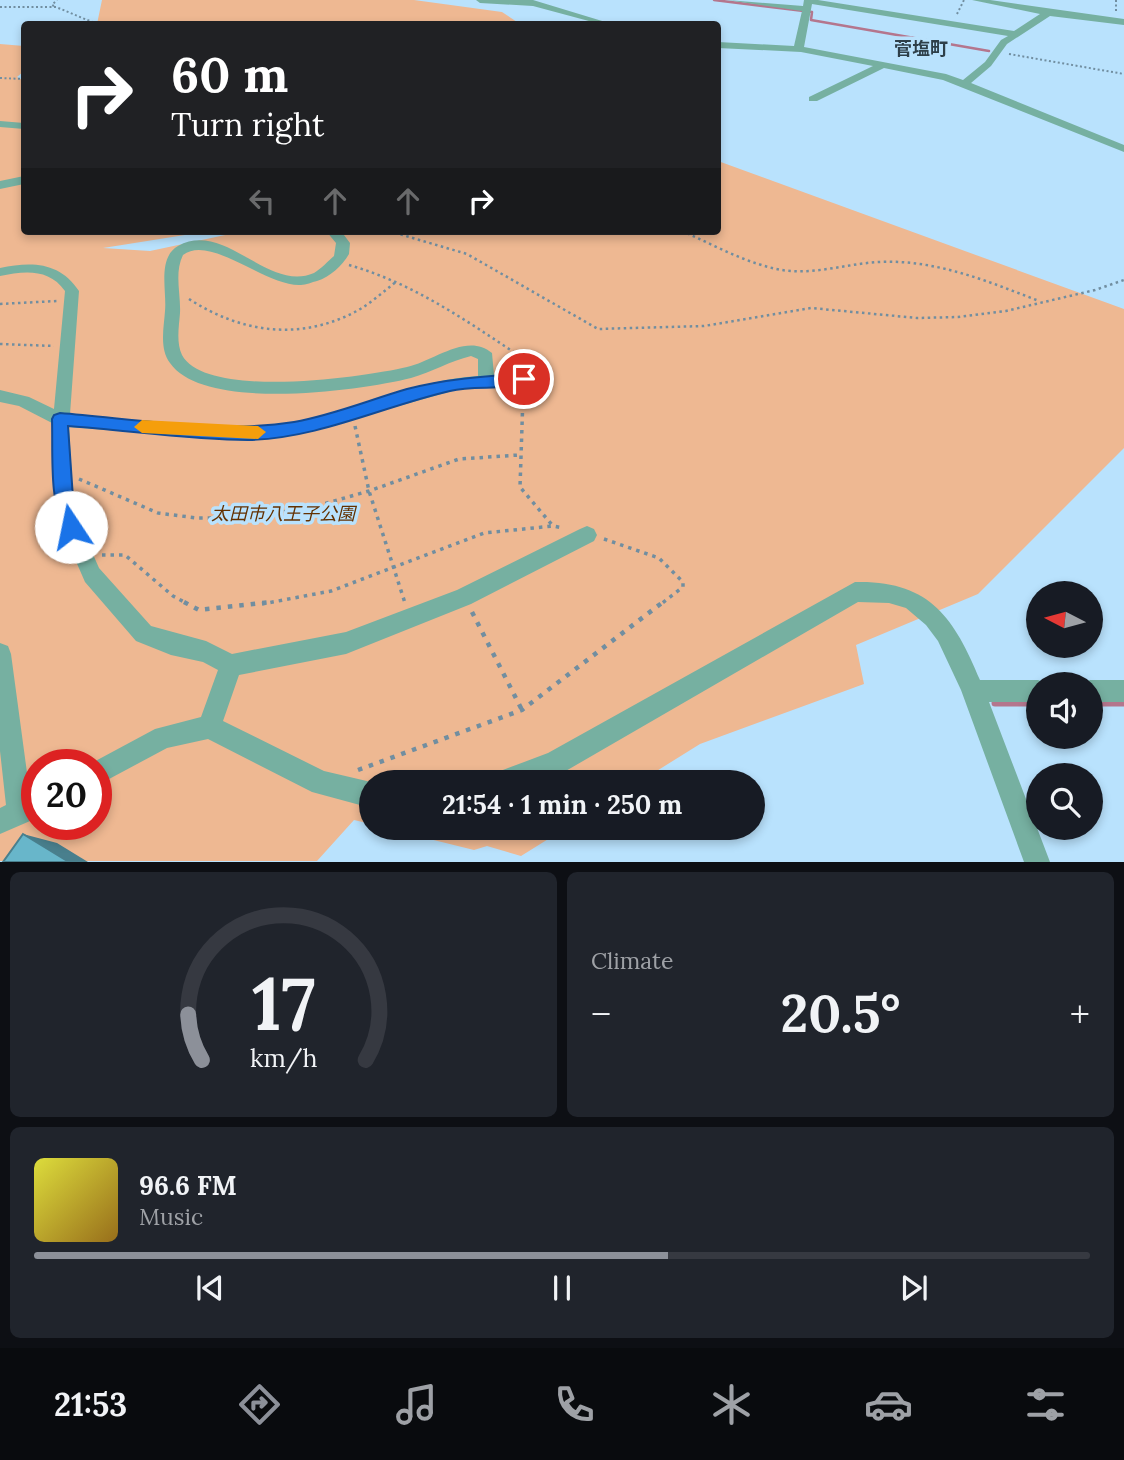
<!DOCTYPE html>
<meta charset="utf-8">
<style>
body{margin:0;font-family:Lora,"Noto Sans JP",serif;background:#20242c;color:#f1f3f6;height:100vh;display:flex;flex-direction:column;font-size:26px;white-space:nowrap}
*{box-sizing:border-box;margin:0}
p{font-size:23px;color:#9ea1a6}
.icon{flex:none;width:38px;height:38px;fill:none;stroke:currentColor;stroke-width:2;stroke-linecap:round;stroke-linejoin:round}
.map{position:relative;height:862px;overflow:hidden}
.details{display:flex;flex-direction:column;gap:10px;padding:10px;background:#0d0f14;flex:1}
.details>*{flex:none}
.top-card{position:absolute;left:21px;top:21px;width:700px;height:214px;border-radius:7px;box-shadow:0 4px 10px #0003;background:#202124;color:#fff;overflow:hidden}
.needle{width:46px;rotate:276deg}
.tools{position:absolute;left:1026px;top:581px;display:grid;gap:14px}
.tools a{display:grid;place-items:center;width:77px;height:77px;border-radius:50%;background:#171b24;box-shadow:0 4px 10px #0003;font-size:35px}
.speed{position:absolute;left:21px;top:749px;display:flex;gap:14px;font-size:35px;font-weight:700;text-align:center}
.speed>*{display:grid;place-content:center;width:91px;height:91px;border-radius:50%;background:#171b24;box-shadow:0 4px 10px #0003;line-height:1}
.speed .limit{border:10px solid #d22;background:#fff;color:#111}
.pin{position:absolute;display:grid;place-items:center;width:60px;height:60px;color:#fff;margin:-30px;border:4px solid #fff;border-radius:50%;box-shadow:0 2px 7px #0007}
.me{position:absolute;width:77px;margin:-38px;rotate:349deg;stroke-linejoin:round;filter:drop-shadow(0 0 5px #0008)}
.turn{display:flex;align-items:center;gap:24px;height:147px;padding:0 35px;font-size:32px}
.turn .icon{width:91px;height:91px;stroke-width:2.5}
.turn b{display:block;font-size:49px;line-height:60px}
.lanes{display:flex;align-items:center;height:66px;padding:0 35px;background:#0003;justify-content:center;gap:35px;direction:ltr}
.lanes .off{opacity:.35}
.big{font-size:52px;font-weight:800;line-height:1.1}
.details .card{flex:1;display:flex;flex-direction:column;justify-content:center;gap:10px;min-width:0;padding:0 24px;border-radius:10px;background:#20242c}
.details .dial{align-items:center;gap:0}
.dial svg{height:182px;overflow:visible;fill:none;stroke:#363941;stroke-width:7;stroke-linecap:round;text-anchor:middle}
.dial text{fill:#f1f3f6;stroke:none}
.song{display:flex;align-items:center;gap:21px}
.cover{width:84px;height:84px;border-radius:10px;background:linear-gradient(135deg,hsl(60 70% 55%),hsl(40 70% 35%))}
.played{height:7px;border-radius:4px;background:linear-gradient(90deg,#8c9099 60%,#363941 60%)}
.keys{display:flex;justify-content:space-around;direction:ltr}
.heat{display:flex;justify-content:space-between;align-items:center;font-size:38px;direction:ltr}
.details .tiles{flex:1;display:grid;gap:10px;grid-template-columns:1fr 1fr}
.card:last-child{grid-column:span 2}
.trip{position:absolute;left:359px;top:770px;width:406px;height:70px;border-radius:35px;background:#171b24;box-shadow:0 4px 10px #0003;font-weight:800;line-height:70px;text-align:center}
.dock{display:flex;height:112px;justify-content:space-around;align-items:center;background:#090b0e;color:#9ea1a6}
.dock .icon{width:49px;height:49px}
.dock .active{color:#8c9099}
.dock b{font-size:32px;color:#f1f3f6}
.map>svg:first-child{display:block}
.green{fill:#eeb892;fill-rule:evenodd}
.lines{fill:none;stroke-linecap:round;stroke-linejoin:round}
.stream-far1{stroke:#b4768d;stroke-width:2.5}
.stream{stroke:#b4768d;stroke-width:7}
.path-far3{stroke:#718ea0;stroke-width:2;stroke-dasharray:2 2.5;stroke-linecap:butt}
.path-far2{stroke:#718ea0;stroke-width:2.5;stroke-dasharray:2.5 3.5;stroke-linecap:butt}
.path-far1{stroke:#718ea0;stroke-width:3.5;stroke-dasharray:3.5 5;stroke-linecap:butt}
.path{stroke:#718ea0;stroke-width:4.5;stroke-dasharray:4.5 7;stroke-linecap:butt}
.minor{fill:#76b0a1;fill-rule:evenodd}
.shaded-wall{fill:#497f8d}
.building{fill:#68b6ca;stroke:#497f8d;stroke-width:2}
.route{fill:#1a73e8;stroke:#114b97;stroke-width:2}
.slow{fill:#f59e0b}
.labels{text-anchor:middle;stroke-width:7;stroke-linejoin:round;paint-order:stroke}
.far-quarter-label{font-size:18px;font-weight:bold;fill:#2e3f49;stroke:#b9e2fd}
.park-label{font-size:18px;font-style:italic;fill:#633101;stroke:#b9e2fd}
</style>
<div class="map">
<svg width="1124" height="862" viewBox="0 0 1124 862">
<rect width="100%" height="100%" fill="#b9e2fd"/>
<!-- green -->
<path class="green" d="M102,0H414L502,12L520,24H97Z
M0,44L24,46V71L17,77L24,81V231H210L103,248L150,251L244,231H718V161L1124,309V448L978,594L856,645L864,684L700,744L639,782H371V824L354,820L317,861H0ZM37,765H96V824H37Z
M385,828H566L521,856L487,846L474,850Z"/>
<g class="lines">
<!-- stream-far1 -->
<path class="stream-far1" d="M714,0L812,12L811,20L989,51"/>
<!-- stream -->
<path class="stream" d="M995,703H1038
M1090,703H1124"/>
<!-- path-far3 -->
<path class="path-far3" d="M1116,0V12
M54,6L52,5L57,0
M0,7H56L97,24
M957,14L964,0
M1009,54L1124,74
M0,78L24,79"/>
<!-- path-far2 -->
<path class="path-far2" d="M389,231L467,254L598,329L704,326L811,308L917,318L958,317L1006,311L1095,290L1124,280
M682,231C714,245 747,264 782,270C814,275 846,264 878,262C935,259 987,281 1039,301
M349,265C412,283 464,319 518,355L524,365
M189,299C240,332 297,341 353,313C369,305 383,292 397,281
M0,304L57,301
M0,344L54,346
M522,398L523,390"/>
<!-- path-far1 -->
<path class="path-far1" d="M523,396L520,487L553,526
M355,426L369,491L405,603
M79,479L158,513L197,518H235L306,509L369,491L459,459L519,455
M604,539L659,558L683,582V587L661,604
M102,555H125L173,596L188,604
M262,604L331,591L484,533L553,526L563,528"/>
<!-- path -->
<path class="path" d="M184,602L199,610L272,602
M472,612L522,710
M358,770L522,710L663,602"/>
<!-- minor -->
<path class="minor" d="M476,0H533L612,24H600L533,6L480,3Z
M727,0L803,6L804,0H818L1014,31L1040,14L972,0H990L1124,19V25L1050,16L1007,44L991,66L971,83L1124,145V152L943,80L884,68L817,101H809V97L873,66L801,52L718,48V42L794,46L802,11ZM812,4L1008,36L1001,40L985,62L963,80L946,74L804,47Z
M0,121L24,123V129L0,127Z
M24,176V184L0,189V181Z
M326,231H341L350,243L349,254C342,266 330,277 317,281C312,282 306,285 301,285C266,287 211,234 183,255C174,273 181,294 180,313C179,326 176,343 182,355C206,400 365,377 407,367C434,361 467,332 492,353L494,375L524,373L532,379L530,383L459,389L296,435L249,441L69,427L73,497L81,527L99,568L151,626L206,641L232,654L346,632L457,590L580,529L587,526L594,529L597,535L594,541L471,604L346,654L239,675L223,721L324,771L371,782V808L312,792L208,739L167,748L96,786V765H88L155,729L201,717L218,670L203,662L171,655L136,641L85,582L61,527L55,497L52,423L19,406L0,402V390L29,397L54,409L65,291C49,268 24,271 0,276V268C32,261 60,262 79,291L70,414C139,419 230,434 298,421C358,409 416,380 478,376V359L471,356C450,361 432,372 411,378C359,391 204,412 170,363C159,348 164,327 165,311C167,291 157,258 178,246C225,220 268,293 314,273C321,269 328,261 334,256L336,243Z
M855,582C929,580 954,617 980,680H1038L1046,683L1038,684V702H989L1050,862H1024L961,690L938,641L926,625L906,608L889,603L858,602L564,772L536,782H492L495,773L548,753Z
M0,643L8,646L11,654L30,795L37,792V818L0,834V808L6,805L0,751Z
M1090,680H1124V702H1090V684H1081Z"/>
</g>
<!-- shaded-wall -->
<path class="shaded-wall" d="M23,834L57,843L88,862H69Z"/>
<!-- building -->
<path class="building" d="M23,834L69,862H3Z"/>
<!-- route -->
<path class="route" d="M524,374L531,379L529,383C504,391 475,385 450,391C384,406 317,439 248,440C191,440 126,430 68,426L73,498L80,527L77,533L71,535L65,533C49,500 53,455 52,419L54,415L60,413C135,419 219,434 294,422C333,415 369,400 407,389C446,379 484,376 524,374Z"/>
<!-- slow -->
<path class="slow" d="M142,420L258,426L266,432L258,439L142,433L134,427Z"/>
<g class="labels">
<!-- far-quarter labels -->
<g class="far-quarter-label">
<text x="921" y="55">菅塩町</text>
</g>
<!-- park labels -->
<g class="park-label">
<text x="283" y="520">太田市八王子公園</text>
</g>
</g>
</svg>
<div class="tools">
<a><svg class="needle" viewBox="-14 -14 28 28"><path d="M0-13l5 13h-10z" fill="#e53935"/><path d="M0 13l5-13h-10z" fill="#9ea1a6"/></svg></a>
<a><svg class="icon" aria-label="sound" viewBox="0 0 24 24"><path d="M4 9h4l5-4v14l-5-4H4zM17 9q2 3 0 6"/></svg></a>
<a><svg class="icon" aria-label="search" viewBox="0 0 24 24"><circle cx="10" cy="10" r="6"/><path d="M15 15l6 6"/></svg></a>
</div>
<div class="speed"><div class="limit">20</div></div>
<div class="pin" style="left:524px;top:379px;background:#d93025"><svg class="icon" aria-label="arrive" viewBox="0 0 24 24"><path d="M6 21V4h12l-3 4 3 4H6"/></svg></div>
<svg class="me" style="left:71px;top:527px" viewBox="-20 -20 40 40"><circle r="19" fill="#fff"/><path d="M0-13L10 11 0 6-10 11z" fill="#1a73e8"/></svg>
<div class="trip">21:54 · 1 min · 250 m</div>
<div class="top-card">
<div class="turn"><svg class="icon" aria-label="right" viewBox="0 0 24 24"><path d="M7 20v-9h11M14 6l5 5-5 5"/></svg><div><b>60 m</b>Turn right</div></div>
<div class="lanes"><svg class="icon off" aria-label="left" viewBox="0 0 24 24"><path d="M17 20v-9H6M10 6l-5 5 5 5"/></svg><svg class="icon off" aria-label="ahead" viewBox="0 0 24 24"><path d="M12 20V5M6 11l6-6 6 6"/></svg><svg class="icon off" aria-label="ahead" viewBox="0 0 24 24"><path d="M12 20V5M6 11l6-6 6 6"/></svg><svg class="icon" aria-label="right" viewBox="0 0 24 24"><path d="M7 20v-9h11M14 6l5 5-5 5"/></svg></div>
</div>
</div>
<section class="details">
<div class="tiles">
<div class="card dial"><svg viewBox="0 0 100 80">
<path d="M14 69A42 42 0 1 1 86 69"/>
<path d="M14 69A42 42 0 0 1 8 49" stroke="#8c9099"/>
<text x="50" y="56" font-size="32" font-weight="700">17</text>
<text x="50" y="72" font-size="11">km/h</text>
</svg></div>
<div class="card"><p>Climate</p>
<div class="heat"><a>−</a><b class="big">20.5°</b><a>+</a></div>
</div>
<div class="card">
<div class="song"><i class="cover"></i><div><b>96.6 FM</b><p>Music</p></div></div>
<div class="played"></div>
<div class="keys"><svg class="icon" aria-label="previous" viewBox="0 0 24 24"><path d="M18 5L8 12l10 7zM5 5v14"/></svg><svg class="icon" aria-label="pause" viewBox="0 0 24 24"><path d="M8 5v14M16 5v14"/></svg><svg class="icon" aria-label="next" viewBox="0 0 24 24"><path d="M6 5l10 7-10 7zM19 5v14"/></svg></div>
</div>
</div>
</section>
<nav class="dock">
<b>21:53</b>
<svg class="icon active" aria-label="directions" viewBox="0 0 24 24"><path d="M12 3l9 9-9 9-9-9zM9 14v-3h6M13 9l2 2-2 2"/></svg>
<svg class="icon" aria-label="music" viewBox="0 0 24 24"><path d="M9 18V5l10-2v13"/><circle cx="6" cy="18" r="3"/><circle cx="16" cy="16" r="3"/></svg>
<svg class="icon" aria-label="phone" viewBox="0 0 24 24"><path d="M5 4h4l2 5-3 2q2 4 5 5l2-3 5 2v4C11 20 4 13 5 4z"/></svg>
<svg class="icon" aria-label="climate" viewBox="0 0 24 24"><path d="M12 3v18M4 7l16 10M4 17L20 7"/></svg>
<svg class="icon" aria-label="car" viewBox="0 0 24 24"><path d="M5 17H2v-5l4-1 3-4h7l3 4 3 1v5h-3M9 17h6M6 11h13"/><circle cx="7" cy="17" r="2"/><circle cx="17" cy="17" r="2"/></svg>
<svg class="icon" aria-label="filters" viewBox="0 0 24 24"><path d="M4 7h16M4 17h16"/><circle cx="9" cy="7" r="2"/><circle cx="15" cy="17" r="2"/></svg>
</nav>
